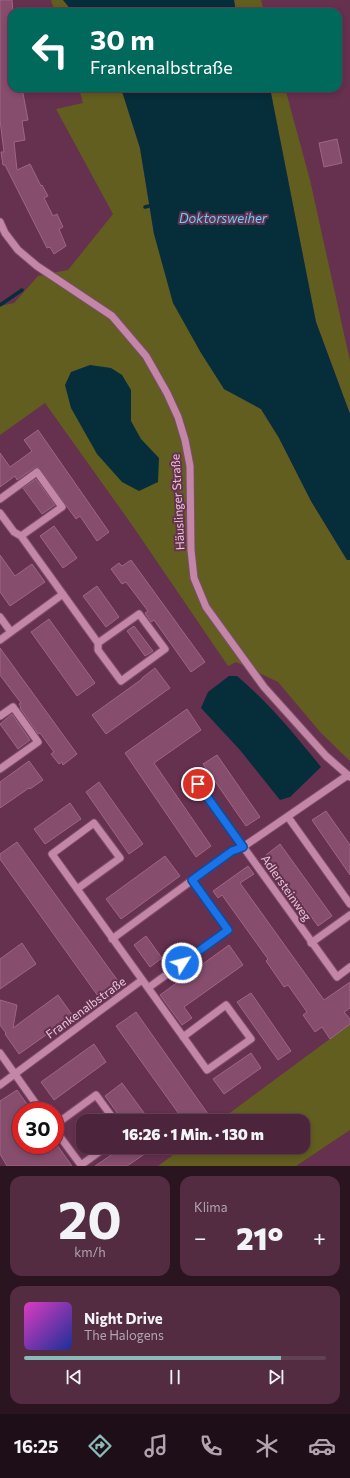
<!DOCTYPE html>
<html lang="de">
<meta charset="utf-8">
<style>
body{margin:0;font-family:Commissioner,sans-serif;background:#532c42;color:#f1f3f6;height:100vh;display:flex;flex-direction:column;font-size:15px;white-space:nowrap}
*{box-sizing:border-box;margin:0}
p{font-size:13px;color:#b2a4af}
.icon{flex:none;width:22px;height:22px;fill:none;stroke:currentColor;stroke-width:2;stroke-linecap:round;stroke-linejoin:round}
.map{position:relative;height:1166px;overflow:hidden}
.panel{display:flex;flex-direction:column;gap:10px;padding:10px;background:#2a1420;flex:1}
.panel>*{flex:none}
.top-card{position:absolute;left:8px;top:8px;width:334px;height:84px;border-radius:12px;box-shadow:0 2px 6px #0003,0 0 0 1px #634155;background:#00695c;color:#fff;overflow:hidden}
.speed{position:absolute;left:12px;top:1102px;display:flex;gap:8px;font-size:20px;font-weight:700;text-align:center}
.speed>*{display:grid;place-content:center;width:52px;height:52px;border-radius:50%;background:#4c243b;box-shadow:0 2px 6px #0003,0 0 0 1px #634155;line-height:1}
.speed .limit{border:6px solid #d22;background:#fff;color:#111}
.pin{position:absolute;display:grid;place-items:center;width:34px;height:34px;color:#fff;margin:-17px;border:2px solid #fff;border-radius:50%;box-shadow:0 1px 4px #0007}
.me{position:absolute;width:44px;margin:-22px;rotate:54deg;stroke-linejoin:round;filter:drop-shadow(0 0 3px #0008)}
.turn{display:flex;align-items:center;gap:14px;height:84px;padding:0 16px;font-size:18px}
.turn .icon{width:52px;height:52px;stroke-width:2.5}
.turn b{display:block;font-size:28px;line-height:34px}
.big{font-size:30px;font-weight:800;line-height:1.1}
.panel .tile{flex:1;display:flex;flex-direction:column;justify-content:center;gap:6px;min-width:0;padding:0 14px;border-radius:12px;background:#532c42}
.panel .dial{align-items:center;gap:0}
.dial b{font-size:52px;line-height:1}
.song{display:flex;align-items:center;gap:12px}
.cover{width:48px;height:48px;border-radius:6px;background:linear-gradient(135deg,hsl(310 70% 55%),hsl(230 70% 35%))}
.played{height:4px;border-radius:2px;background:linear-gradient(90deg,#8bbbb9 85%,#634155 85%)}
.keys{display:flex;justify-content:space-around;direction:ltr}
.heat{display:flex;justify-content:space-between;align-items:center;font-size:22px;direction:ltr}
.panel .tiles{flex:1;display:grid;gap:10px;grid-template-columns:1fr 1fr}
.tile:last-child{grid-column:span 2}
.trip{position:absolute;left:76px;top:1114px;width:234px;height:40px;border-radius:12px;background:#4c243b;box-shadow:0 2px 6px #0003,0 0 0 1px #634155;font-weight:800;line-height:40px;text-align:center}
.tab-bar{display:flex;height:64px;justify-content:space-around;align-items:center;background:#1e0e18;color:#b2a4af}
.tab-bar .icon{width:28px;height:28px}
.tab-bar .current{color:#8bbbb9}
.tab-bar b{font-size:18px;color:#f1f3f6}
.map>svg:first-child{display:block}
.green{fill:#625e1f}
.water{fill:#062d3a}
.lines{fill:none;stroke-linecap:round;stroke-linejoin:round}
.stream{stroke:#062d3a;stroke-width:3.5}
.building{fill:#864d6d;stroke:#a06585}
.minor-casing{stroke:#7c4e69;stroke-width:9}
.minor{stroke:#c486a7;stroke-width:7}
.route-casing{stroke:#114b97;stroke-width:10}
.route{stroke:#1a73e8;stroke-width:7}
.labels{text-anchor:middle;stroke-width:4;stroke-linejoin:round;paint-order:stroke}
.street-label{font-size:12px;fill:#e8c6d7;stroke:#66304f}
.water-label{font-size:13px;font-style:italic;fill:#5fd1fd;stroke:#66304f}
</style>
<div class="map">
<svg width="350" height="1166" viewBox="0 0 350 1166">
<rect width="100%" height="100%" fill="#66304f"/>
<!-- green -->
<path class="green" d="M51,0H63L73,12H55Z
M234,0H261L264,12H236Z
M79,88H121L140,148L154,234L224,389L261,409L279,438L311,501L347,560H350V761L321,733L278,682L236,662L228,666L132,525L45,403L0,435V306L14,303L38,276L68,270L113,214L56,109L83,103Z
M270,88H285L310,180L350,361V414L316,322Z
M350,1024V1130L296,1166H158L184,1147H303V1121H219Z"/>
<!-- water -->
<path class="water" d="M63,0H234L236,12H73Z
M121,88H270L316,322L350,414V560H347L311,501L279,438L261,409L224,389L201,353L173,303L154,234L140,148Z
M90,365L111,368L122,375L131,390V421L141,439L159,458L158,482L139,491L122,482L97,454L71,408L65,385L71,372Z
M229,676H237C269,703 295,735 321,767L290,797L280,800L240,750L201,708L208,692Z"/>
<g class="lines">
<!-- stream -->
<path class="stream" d="M145,207L149,206
M0,305L22,290"/>
</g>
<!-- building -->
<path class="building" d="M0,0H12L13,12H12V88H22L28,120L22,121L25,140L14,142L17,170L30,164L41,186L42,185L48,196L44,198L53,216L57,214L63,227L59,229L66,246L54,254L50,247L47,248L5,165H3L1,152H4L0,120Z
M337,139L342,163L324,167L319,143Z
M38,430L109,532L97,541L80,516L76,519L39,468H34L17,480L15,476L0,487V453L10,467L32,451L24,440Z
M36,479L55,505L42,514L23,488Z
M54,526L77,558L63,568L40,536Z
M0,555L15,576L32,564L45,582L10,606L0,592Z
M131,560L205,662L191,672L154,620L151,622L145,613L148,611L126,582L122,584L111,569L119,563L122,566Z
M97,586L119,617L106,627L83,596Z
M49,619L95,683L77,696L31,632Z
M134,626L153,651L145,656L127,631Z
M0,648L77,754L63,765L62,762L59,764L51,754L54,752L40,733L38,734L20,708L21,707L19,704L21,703L0,675Z
M155,668L170,688L106,734L92,715L142,679V678Z
M187,709L201,730L154,763L211,846L196,857L125,753Z
M12,714L30,740L18,749L0,724Z
M217,755L260,817L246,826L203,764Z
M29,761L43,780L30,789L29,788L0,808V782Z
M99,782L143,844L129,854L86,792Z
M70,803L81,819L45,844L34,829Z
M326,811L350,845V875L312,820Z
M17,842L118,981L98,996L0,859V854Z
M280,844L332,916L318,926L266,855Z
M165,856L180,876L121,919L106,899Z
M248,866L254,874L240,883L324,1000L350,982V1008L344,1012L350,1019V1024L330,1039L322,1027L315,1032L303,1015L307,1012L288,985L284,987L266,961L268,959L222,895L218,898L213,891Z
M146,936L162,958L150,967L134,945Z
M22,943L36,964L0,989V959Z
M229,945L243,965L184,1007L192,1018L182,1025L160,995Z
M251,993L291,1051L278,1060L237,1002Z
M58,995L73,1016L19,1054L5,1034L6,1033L0,1025V1000L17,1005L13,1028Z
M136,1012L208,1114L199,1121H184L116,1026Z
M94,1044L106,1062L54,1100L41,1082Z
M251,1053L261,1068L224,1094L213,1079Z
M122,1083L150,1121H123L105,1096Z
M17,1090L32,1111H21V1145H57L72,1166H7L0,1154V1101Z
M123,1147H155L127,1166H95Z"/>
<g class="lines">
<defs>
<path id="minor" d="M0,222L5,233L18,250L37,266L112,316L146,356L167,393L178,417L185,440L190,466L191,550L194,578L206,607L264,687L326,756L350,777
M0,499L37,472L62,507L21,536
M0,513L14,532L21,536L98,643V650L121,681L165,649L139,614L98,643
M0,617L11,632
M0,640L63,594
M0,716L13,707L38,742L0,769
M198,784L337,977L350,967
M288,817L350,904
M77,889L120,858L94,823L52,854C103,926 155,998 207,1070L251,1039L226,1005L183,1037
M112,939L232,851L243,847L348,775
M311,943L350,915
M148,988L228,930L192,880
M0,1053L41,1111
M0,1085L97,1013L142,980
M55,1125L96,1095L115,1121
M55,1130L81,1165L106,1147"/>
</defs>
<!-- minor casing -->
<use href="#minor" class="minor-casing"/>
<!-- minor -->
<use href="#minor" class="minor"/>
</g>
<g class="lines">
<defs>
<path id="route" d="M182,963L228,930L192,880L232,851L243,847L198,784"/>
</defs>
<!-- route casing -->
<use href="#route" class="route-casing"/>
<!-- route -->
<use href="#route" class="route"/>
</g>
<g class="labels">
<!-- street labels -->
<g class="street-label">
<text transform="translate(178 502) rotate(-93)" y="4">Häuslinger Straße</text>
<text transform="translate(286 888) rotate(55)" y="4">Adlersteinweg</text>
<text transform="translate(86 1008) rotate(-36)" y="4">Frankenalbstraße</text>
</g>
<!-- water labels -->
<g class="water-label">
<text x="223" y="223">Doktorsweiher</text>
</g>
</g>
</svg>
<div class="speed"><div class="limit">30</div></div>
<div class="pin" style="left:198px;top:784px;background:#d93025"><svg class="icon" aria-label="arrive" viewBox="0 0 24 24"><path d="M6 21V4h12l-3 4 3 4H6"/></svg></div>
<svg class="me" style="left:182px;top:963px" viewBox="-20 -20 40 40"><circle r="17" fill="#1a73e8" stroke="#fff" stroke-width="3"/><path d="M0-11L8 9 0 5-8 9z" fill="#fff"/></svg>
<div class="trip">16:26 · 1 Min. · 130 m</div>
<div class="top-card">
<div class="turn"><svg class="icon" aria-label="left" viewBox="0 0 24 24"><path d="M17 20v-9H6M10 6l-5 5 5 5"/></svg><div><b>30 m</b>Frankenalbstraße</div></div>
</div>
</div>
<section class="panel">
<div class="tiles">
<div class="tile dial"><b>20</b><p>km/h</p></div>
<div class="tile"><p>Klima</p>
<div class="heat"><a>−</a><b class="big">21°</b><a>+</a></div>
</div>
<div class="tile">
<div class="song"><i class="cover"></i><div><b>Night Drive</b><p>The Halogens</p></div></div>
<div class="played"></div>
<div class="keys"><svg class="icon" aria-label="previous" viewBox="0 0 24 24"><path d="M18 5L8 12l10 7zM5 5v14"/></svg><svg class="icon" aria-label="pause" viewBox="0 0 24 24"><path d="M8 5v14M16 5v14"/></svg><svg class="icon" aria-label="next" viewBox="0 0 24 24"><path d="M6 5l10 7-10 7zM19 5v14"/></svg></div>
</div>
</div>
</section>
<nav class="tab-bar">
<b>16:25</b>
<svg class="icon current" aria-label="directions" viewBox="0 0 24 24"><path d="M12 3l9 9-9 9-9-9zM9 14v-3h6M13 9l2 2-2 2"/></svg>
<svg class="icon" aria-label="music" viewBox="0 0 24 24"><path d="M9 18V5l10-2v13"/><circle cx="6" cy="18" r="3"/><circle cx="16" cy="16" r="3"/></svg>
<svg class="icon" aria-label="phone" viewBox="0 0 24 24"><path d="M5 4h4l2 5-3 2q2 4 5 5l2-3 5 2v4C11 20 4 13 5 4z"/></svg>
<svg class="icon" aria-label="climate" viewBox="0 0 24 24"><path d="M12 3v18M4 7l16 10M4 17L20 7"/></svg>
<svg class="icon" aria-label="car" viewBox="0 0 24 24"><path d="M5 17H2v-5l4-1 3-4h7l3 4 3 1v5h-3M9 17h6M6 11h13"/><circle cx="7" cy="17" r="2"/><circle cx="17" cy="17" r="2"/></svg>
</nav>
